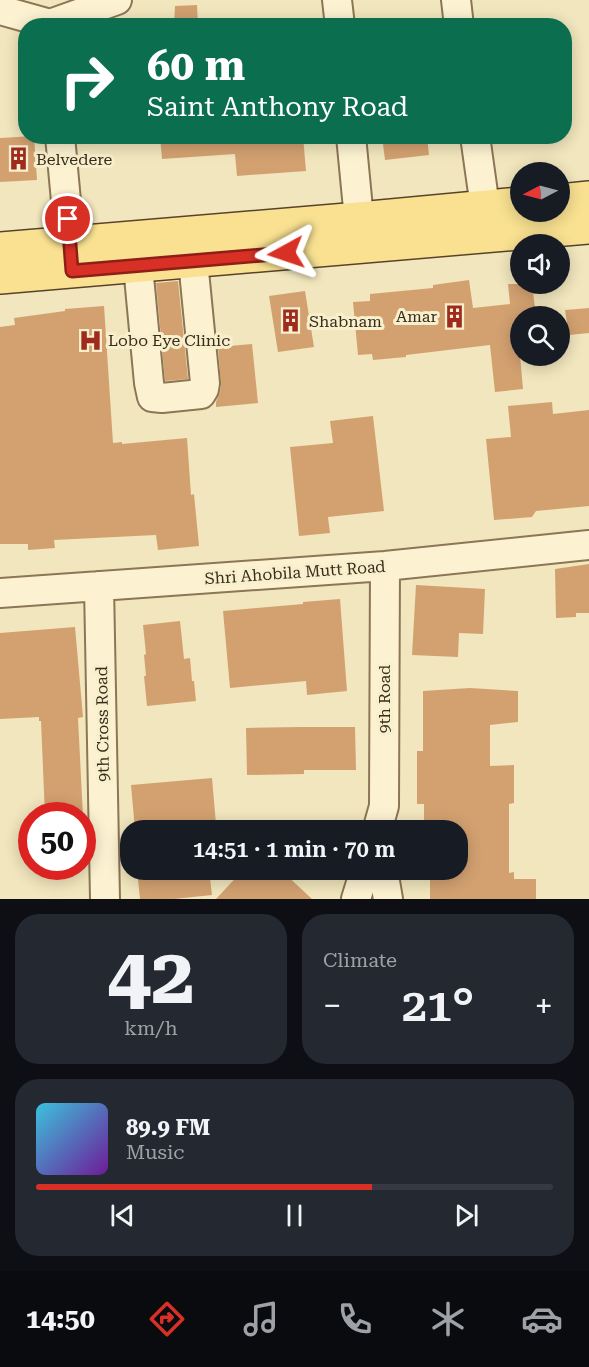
<!DOCTYPE html>
<meta charset="utf-8">
<style>
body{margin:0;font-family:"Roboto Serif",serif;background:#242831;color:#f1f3f6;height:100vh;display:flex;flex-direction:column;font-size:22px;white-space:nowrap}
*{box-sizing:border-box;margin:0}
p{font-size:20px;color:#9ea1a6}
.icon{flex:none;width:33px;height:33px;fill:none;stroke:currentColor;stroke-width:2;stroke-linecap:round;stroke-linejoin:round}
.map{position:relative;height:899px;overflow:hidden}
.side{display:flex;flex-direction:column;gap:15px;padding:15px;background:#0d0f14;flex:1}
.side>*{flex:none}
.guide{position:absolute;left:18px;top:18px;width:554px;height:126px;border-radius:24px;box-shadow:0 3px 15px #0003;background:#0b6e4f;color:#fff;overflow:hidden}
.needle{width:39px;rotate:264deg}
.buttons{position:absolute;left:510px;top:162px;display:grid;gap:12px}
.buttons a{display:grid;place-items:center;width:60px;height:60px;border-radius:50%;background:#171b24;box-shadow:0 3px 15px #0003;font-size:30px}
.speed{position:absolute;left:18px;top:802px;display:flex;gap:12px;font-size:30px;font-weight:700;text-align:center}
.speed>*{display:grid;place-content:center;width:78px;height:78px;border-radius:50%;background:#171b24;box-shadow:0 3px 15px #0003;line-height:1}
.speed .limit{border:9px solid #d22;background:#fff;color:#111}
.pin{position:absolute;display:grid;place-items:center;width:51px;height:51px;color:#fff;margin:-26px;border:3px solid #fff;border-radius:50%;box-shadow:0 2px 6px #0007}
.me{position:absolute;width:66px;margin:-33px;rotate:265deg;stroke-linejoin:round;filter:drop-shadow(0 0 4px #0008)}
.turn{display:flex;align-items:center;gap:21px;height:126px;padding:0 30px;font-size:27px}
.turn .icon{width:78px;height:78px;stroke-width:2.5}
.turn b{display:block;font-size:42px;line-height:51px}
.big{font-size:45px;font-weight:600;line-height:1.1}
.side .tile{flex:1;display:flex;flex-direction:column;justify-content:center;gap:9px;min-width:0;padding:0 21px;border-radius:24px;background:#242831}
.side .dial{align-items:center;gap:0}
.dial b{font-size:78px;line-height:1}
.song{display:flex;align-items:center;gap:18px}
.cover{width:72px;height:72px;border-radius:9px;background:linear-gradient(135deg,hsl(190 70% 55%),hsl(280 70% 35%))}
.played{height:6px;border-radius:3px;background:linear-gradient(90deg,#d93025 65%,#363941 65%)}
.keys{display:flex;justify-content:space-around;direction:ltr}
.heat{display:flex;justify-content:space-between;align-items:center;font-size:33px;direction:ltr}
.side .tiles{flex:1;display:grid;gap:15px;grid-template-columns:1fr 1fr}
.tile:last-child{grid-column:span 2}
.trip{position:absolute;left:120px;top:820px;width:348px;height:60px;border-radius:24px;background:#171b24;box-shadow:0 3px 15px #0003;font-weight:600;line-height:60px;text-align:center}
.tabs{display:flex;height:96px;justify-content:space-around;align-items:center;background:#090b0e;color:#9ea1a6}
.tabs .icon{width:42px;height:42px}
.tabs .active{color:#d93025}
.tabs b{font-size:27px;color:#f1f3f6}
.map>svg:first-child{display:block}
.building{fill:#d3a170}
.lines{fill:none;stroke-linecap:round;stroke-linejoin:round}
.minor-casing{stroke:#8b7655;stroke-width:32}
.major-casing{stroke:#58432a;stroke-width:36}
.minor{stroke:#fcf2d1;stroke-width:28}
.major{stroke:#f9e191;stroke-width:33}
.route-casing{stroke:#8d1f18;stroke-width:15}
.route{stroke:#d93025;stroke-width:10}
.labels{text-anchor:middle;stroke-width:6;stroke-linejoin:round;paint-order:stroke}
.poi-label{font-size:16px;fill:#392c1b;stroke:#f8efcd;text-anchor:start}
.street-label{font-size:16px;fill:#392c1b;stroke:#f8efcd}
</style>
<div class="map">
<svg width="589" height="899" viewBox="0 0 589 899">
<rect width="100%" height="100%" fill="#f1e6bd"/>
<!-- building -->
<path class="building" d="M197,5L198,26H174L175,6Z
M34,136L37,180L0,182V138Z
M160,136H303L306,171L237,176L235,154L162,159Z
M382,136H427L429,155L385,160Z
M469,280L473,308L510,304L508,284H532L536,316H520V333H518L523,389L495,392L490,345L406,355V357L373,360L372,354L358,355L353,302L370,301V294L433,288V285Z
M178,281L188,379L165,381L156,283Z
M305,291L314,347L278,352L269,296Z
M104,306L113,443L122,442V444L187,438L191,495L194,494L199,546L158,550L156,535L54,540L55,548L28,550V544H0V327L15,325L14,318L65,311V309Z
M589,308V333L569,335L565,310Z
M252,344L258,403L216,407V402L220,392L221,385L218,347Z
M552,402L553,414L589,410V506L536,511L532,517L494,520L486,439L511,437L508,406Z
M373,416L384,511L328,517L330,533L299,536L290,447L333,443L330,421Z
M589,564V613H576V617L556,618L555,569Z
M416,585L485,589L483,634L459,633L458,657L412,655Z
M340,599L347,691L307,695L306,681L230,688L223,611L303,604V602Z
M180,621L184,659L190,658L192,681H194L196,701L147,706L144,676H146L144,655L146,654L143,625Z
M75,627L83,717L78,718L83,816H45L41,721H39V717L0,719V633Z
M470,688L518,691V722L490,725V766L514,765V803L509,804V873L514,872V879H536V899H430V880H443V873H458V831H424V804H417V751H423V691Z
M300,727H355L356,770H304V774L247,775L246,728Z
M212,778L216,824L135,830L131,785Z
M137,870H209L212,895L174,899H140Z
M243,870H281L312,899H216Z"/>
<g class="lines">
<defs>
<path id="minor" d="M337,0L340,26
M456,0L459,26
M0,10L50,24L117,0
M60,136L72,266
M351,136L359,219
M475,136L485,207
M138,266L149,383L152,397L162,398L201,394L204,389L205,383L193,261
M99,586L105,899
M0,593L385,566L589,545
M377,831L384,806L385,566
M383,870L388,899
M356,899L365,870"/>
<path id="major" d="M560,201L589,198
M0,249L359,219L520,204
M0,277L589,227"/>
</defs>
<!-- minor casing -->
<use href="#minor" class="minor-casing"/>
<!-- major casing -->
<use href="#major" class="major-casing"/>
<!-- minor -->
<use href="#minor" class="minor"/>
<!-- major -->
<use href="#major" class="major"/>
</g>
<g class="lines">
<defs>
<path id="route" d="M68,219L72,271L286,253"/>
</defs>
<!-- route casing -->
<use href="#route" class="route-casing"/>
<!-- route -->
<use href="#route" class="route"/>
</g>
<!-- icons -->
<defs>
<symbol id="building-bare" viewBox="-9 -9 18 18"><path d="M-4-6H4V6H1V3H-1V6H-4ZM-2.5-4.3h1.7v1.8h-1.7ZM.8-4.3h1.7v1.8H.8ZM-2.5-1h1.7V.8h-1.7ZM.8-1h1.7V.8H.8Z" fill="#9f2a20" stroke="#f8efcd" stroke-width="2.5" paint-order="stroke"/></symbol>
<symbol id="hospital-bare" viewBox="-9 -9 18 18"><path d="M-5-5h3v3.5h4V-5h3V5h-3V1.5h-4V5h-3Z" fill="#9f2a20" stroke="#f8efcd" stroke-width="2.5" paint-order="stroke"/></symbol>
</defs>
<g fill-rule="evenodd">
<use href="#building-bare" x="2" y="142" width="33" height="33"/>
<use href="#building-bare" x="438" y="300" width="33" height="33"/>
<use href="#building-bare" x="274" y="304" width="33" height="33"/>
<use href="#hospital-bare" x="74" y="324" width="33" height="33"/>
</g>
<g class="labels">
<!-- poi labels -->
<g class="poi-label">
<text x="36" y="165">Belvedere</text>
<text x="437" y="322" text-anchor="end">Amar</text>
<text x="309" y="327">Shabnam</text>
<text x="108" y="346">Lobo Eye Clinic</text>
</g>
<!-- street labels -->
<g class="street-label">
<text transform="translate(295 572) rotate(-4)" y="6">Shri Ahobila Mutt Road</text>
<text transform="translate(384 699) rotate(-90)" y="6">9th Road</text>
<text transform="translate(102 724) rotate(-91)" y="6">9th Cross Road</text>
</g>
</g>
</svg>
<div class="buttons">
<a><svg class="needle" viewBox="-14 -14 28 28"><path d="M0-13l5 13h-10z" fill="#e53935"/><path d="M0 13l5-13h-10z" fill="#9ea1a6"/></svg></a>
<a><svg class="icon" aria-label="sound" viewBox="0 0 24 24"><path d="M4 9h4l5-4v14l-5-4H4zM17 9q2 3 0 6"/></svg></a>
<a><svg class="icon" aria-label="search" viewBox="0 0 24 24"><circle cx="10" cy="10" r="6"/><path d="M15 15l6 6"/></svg></a>
</div>
<div class="speed"><div class="limit">50</div></div>
<div class="pin" style="left:68px;top:219px;background:#d93025"><svg class="icon" aria-label="arrive" viewBox="0 0 24 24"><path d="M6 21V4h12l-3 4 3 4H6"/></svg></div>
<svg class="me" style="left:286px;top:253px" viewBox="-20 -20 40 40"><path d="M0-17L14 15 0 8-14 15z" fill="#d93025" stroke="#fff" stroke-width="4"/></svg>
<div class="trip">14:51 · 1 min · 70 m</div>
<div class="guide">
<div class="turn"><svg class="icon" aria-label="right" viewBox="0 0 24 24"><path d="M7 20v-9h11M14 6l5 5-5 5"/></svg><div><b>60 m</b>Saint Anthony Road</div></div>
</div>
</div>
<section class="side">
<div class="tiles">
<div class="tile dial"><b>42</b><p>km/h</p></div>
<div class="tile"><p>Climate</p>
<div class="heat"><a>−</a><b class="big">21°</b><a>+</a></div>
</div>
<div class="tile">
<div class="song"><i class="cover"></i><div><b>89.9 FM</b><p>Music</p></div></div>
<div class="played"></div>
<div class="keys"><svg class="icon" aria-label="previous" viewBox="0 0 24 24"><path d="M18 5L8 12l10 7zM5 5v14"/></svg><svg class="icon" aria-label="pause" viewBox="0 0 24 24"><path d="M8 5v14M16 5v14"/></svg><svg class="icon" aria-label="next" viewBox="0 0 24 24"><path d="M6 5l10 7-10 7zM19 5v14"/></svg></div>
</div>
</div>
</section>
<nav class="tabs">
<b>14:50</b>
<svg class="icon active" aria-label="directions" viewBox="0 0 24 24"><path d="M12 3l9 9-9 9-9-9zM9 14v-3h6M13 9l2 2-2 2"/></svg>
<svg class="icon" aria-label="music" viewBox="0 0 24 24"><path d="M9 18V5l10-2v13"/><circle cx="6" cy="18" r="3"/><circle cx="16" cy="16" r="3"/></svg>
<svg class="icon" aria-label="phone" viewBox="0 0 24 24"><path d="M5 4h4l2 5-3 2q2 4 5 5l2-3 5 2v4C11 20 4 13 5 4z"/></svg>
<svg class="icon" aria-label="climate" viewBox="0 0 24 24"><path d="M12 3v18M4 7l16 10M4 17L20 7"/></svg>
<svg class="icon" aria-label="car" viewBox="0 0 24 24"><path d="M5 17H2v-5l4-1 3-4h7l3 4 3 1v5h-3M9 17h6M6 11h13"/><circle cx="7" cy="17" r="2"/><circle cx="17" cy="17" r="2"/></svg>
</nav>
